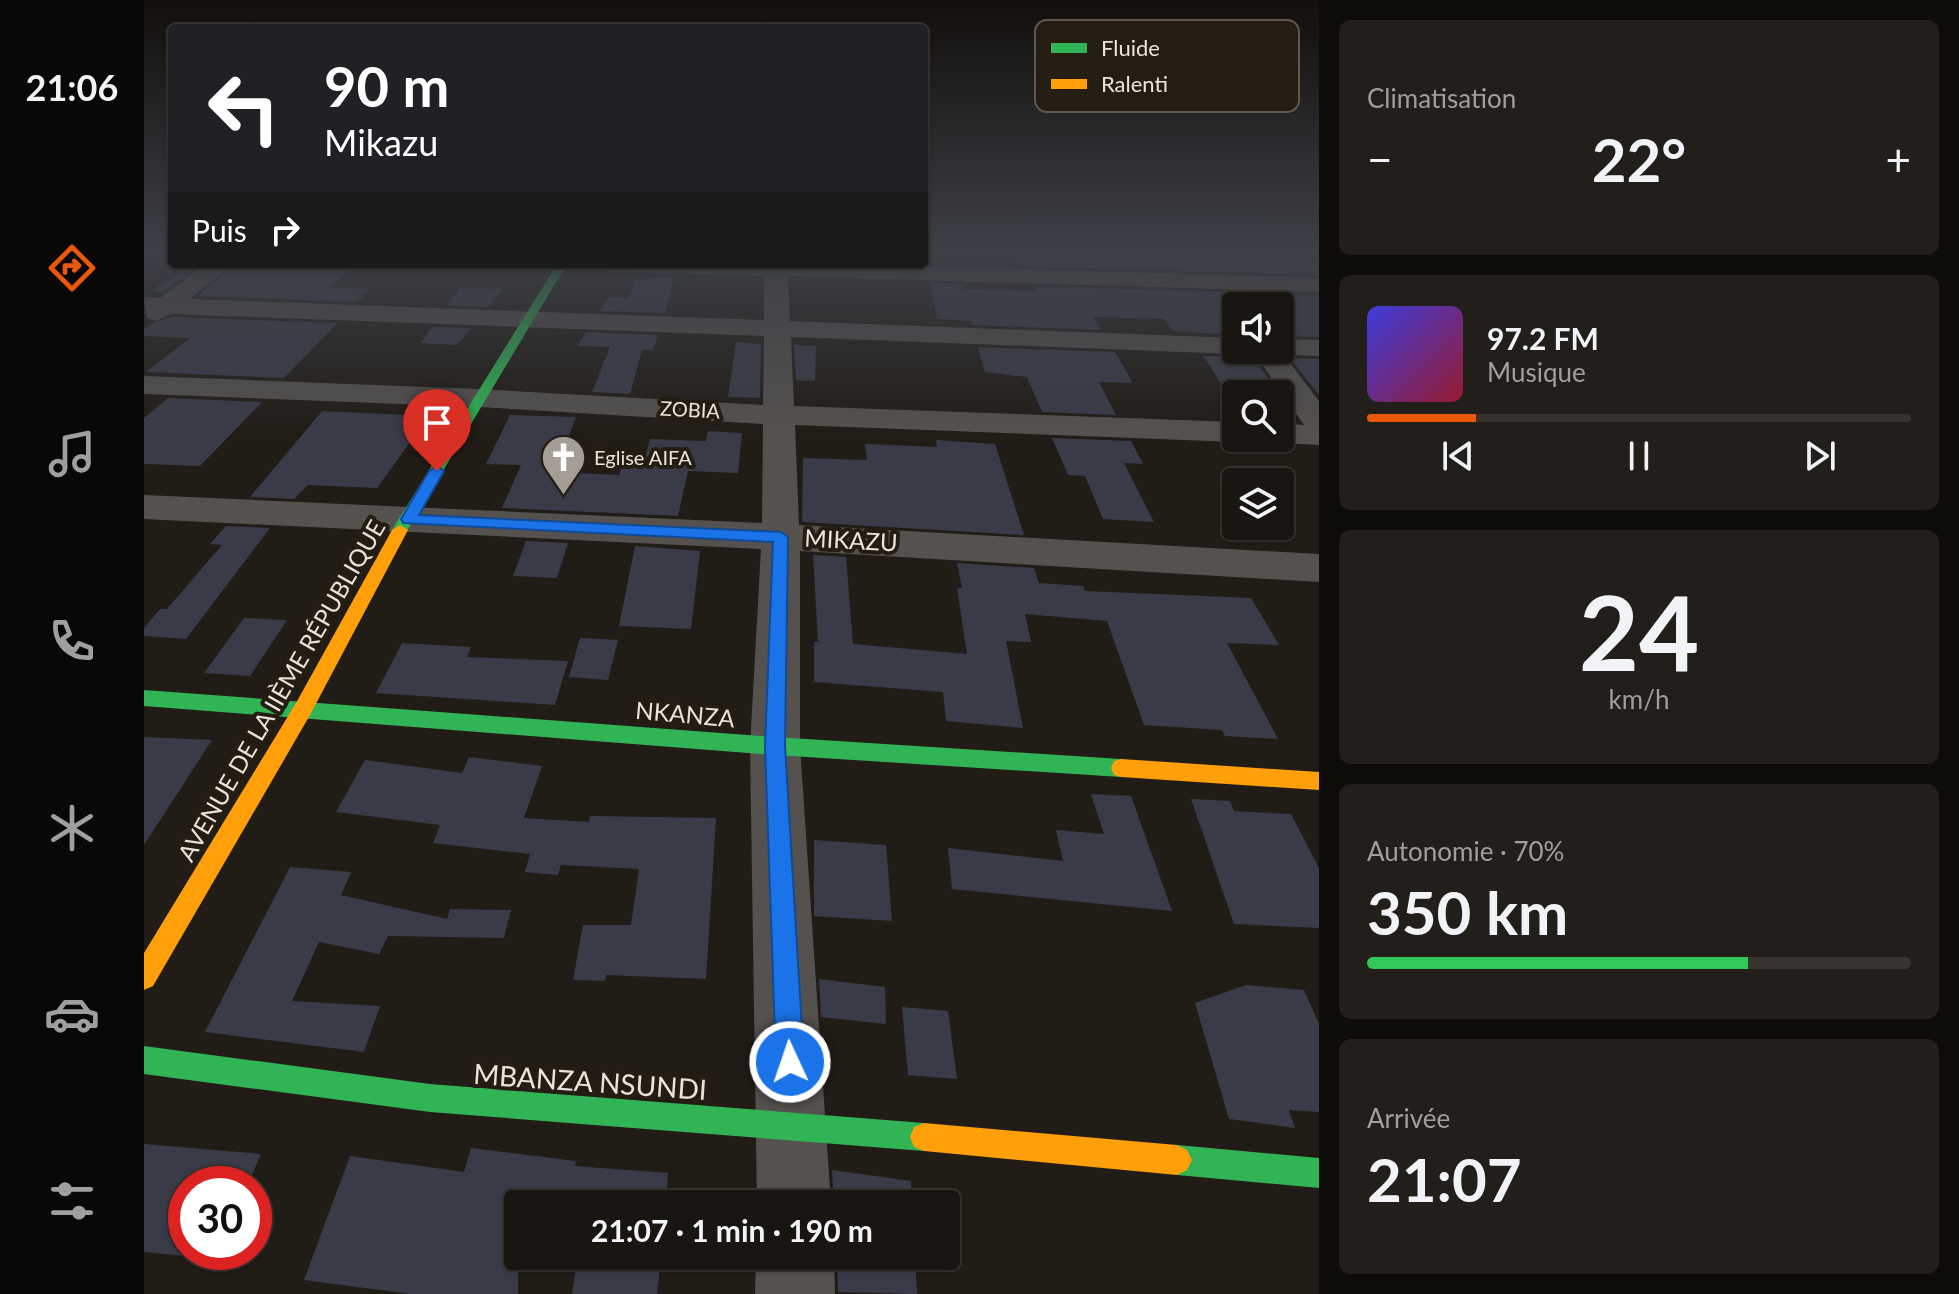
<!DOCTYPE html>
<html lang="fr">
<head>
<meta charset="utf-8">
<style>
	body { margin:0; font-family:Lato,sans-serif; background:#221e19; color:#f1f3f6; height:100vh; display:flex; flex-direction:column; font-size:30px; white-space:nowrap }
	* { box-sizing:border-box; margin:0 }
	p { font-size:26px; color:#9f9f9f }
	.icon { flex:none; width:44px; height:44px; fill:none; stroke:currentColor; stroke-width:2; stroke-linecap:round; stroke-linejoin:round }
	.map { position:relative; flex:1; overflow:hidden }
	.sheet { display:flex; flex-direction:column; gap:20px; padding:20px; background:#0e0c09; width:640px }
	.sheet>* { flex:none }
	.guide { position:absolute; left:24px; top:24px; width:760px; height:244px; border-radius:8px; box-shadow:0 2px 6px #0004,0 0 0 2px #373430; background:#202124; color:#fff; overflow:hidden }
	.buttons { position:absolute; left:1078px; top:292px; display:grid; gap:16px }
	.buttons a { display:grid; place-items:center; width:72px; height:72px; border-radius:8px; background:#191510; box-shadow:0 2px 6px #0004,0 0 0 2px #373430; font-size:40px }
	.speed { position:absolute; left:24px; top:1166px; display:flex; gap:16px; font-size:40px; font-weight:700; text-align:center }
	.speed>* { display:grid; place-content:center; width:104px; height:104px; border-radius:50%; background:#191510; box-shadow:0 2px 6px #0004,0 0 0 2px #373430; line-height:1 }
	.speed .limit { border:12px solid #d22; background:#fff; color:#111 }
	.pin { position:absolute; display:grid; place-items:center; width:68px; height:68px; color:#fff; margin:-82px -34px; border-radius:50% 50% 50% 0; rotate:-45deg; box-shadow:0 0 8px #0007 }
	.pin .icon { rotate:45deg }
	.me { position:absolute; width:88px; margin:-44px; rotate:357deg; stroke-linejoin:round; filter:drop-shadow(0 0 6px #0008) }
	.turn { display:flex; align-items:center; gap:28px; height:168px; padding:0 24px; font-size:36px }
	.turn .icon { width:104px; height:104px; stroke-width:2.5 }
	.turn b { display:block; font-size:56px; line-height:68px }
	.then { display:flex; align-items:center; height:76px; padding:0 24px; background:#0003; gap:16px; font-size:30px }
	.big { font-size:60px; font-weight:700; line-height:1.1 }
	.sheet .card { flex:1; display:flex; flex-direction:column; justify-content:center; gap:12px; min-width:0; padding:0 28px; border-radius:12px; background:#221e19 }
	.sheet .dial { align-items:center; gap:0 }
	.dial b { font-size:104px; line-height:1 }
	.song { display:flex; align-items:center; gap:24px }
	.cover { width:96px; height:96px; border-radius:12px; background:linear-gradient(135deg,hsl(240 70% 55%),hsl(350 70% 35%)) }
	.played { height:8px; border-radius:4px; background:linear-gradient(90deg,#ea580c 20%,#373430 20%) }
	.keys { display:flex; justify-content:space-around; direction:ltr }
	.heat { display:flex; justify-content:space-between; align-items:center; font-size:44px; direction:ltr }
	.charge { height:12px; border-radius:6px; background:linear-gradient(90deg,#34c759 70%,#373430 0) }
	.trip { position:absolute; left:360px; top:1190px; width:456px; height:80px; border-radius:8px; background:#191510; box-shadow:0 2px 6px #0004,0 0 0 2px #373430; font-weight:700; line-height:80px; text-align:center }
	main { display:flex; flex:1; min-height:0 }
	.dock { display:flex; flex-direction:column; width:144px; justify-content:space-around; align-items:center; background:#0a0806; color:#9f9f9f }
	.dock .icon { width:56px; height:56px }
	.dock .on { color:#ea580c }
	.dock b { font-size:36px; color:#f1f3f6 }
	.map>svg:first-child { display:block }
</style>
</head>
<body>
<main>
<nav class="dock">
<b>21:06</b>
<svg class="icon on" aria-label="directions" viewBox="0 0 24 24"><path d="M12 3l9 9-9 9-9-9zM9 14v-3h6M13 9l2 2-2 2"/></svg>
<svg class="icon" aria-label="music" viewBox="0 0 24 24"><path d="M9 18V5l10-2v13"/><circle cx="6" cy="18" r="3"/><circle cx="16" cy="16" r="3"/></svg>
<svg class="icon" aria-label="phone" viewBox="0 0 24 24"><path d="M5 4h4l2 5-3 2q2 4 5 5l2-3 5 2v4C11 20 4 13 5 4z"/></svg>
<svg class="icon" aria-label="climate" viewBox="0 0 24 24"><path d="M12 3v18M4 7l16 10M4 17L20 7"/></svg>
<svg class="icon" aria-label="car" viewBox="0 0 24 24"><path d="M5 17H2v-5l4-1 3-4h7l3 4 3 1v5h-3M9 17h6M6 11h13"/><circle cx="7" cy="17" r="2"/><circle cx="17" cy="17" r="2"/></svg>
<svg class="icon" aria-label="filters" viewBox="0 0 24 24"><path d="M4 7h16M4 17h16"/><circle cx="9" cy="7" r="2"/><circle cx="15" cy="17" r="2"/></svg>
</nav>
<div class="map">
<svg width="1175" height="1294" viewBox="0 0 1175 1294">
	<rect width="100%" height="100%" fill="#211c16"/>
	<g fill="#393c48">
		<path d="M871,254L1175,260V275L878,266Z"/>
		<path d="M49,264H57L19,292L7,291Z"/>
		<path d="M92,264H208L188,287L226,289L213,302L54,296Z"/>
		<path d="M492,278L530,279L521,313L455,311L465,297L485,298Z"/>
		<path d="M786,283L817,284L818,289L891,291L889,286L1175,295V337L1136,336V306H1092V335L1029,331L1021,319L949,317L957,330L829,325L827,321L793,319Z"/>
		<path d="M316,288L359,289L344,307L303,305Z"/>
		<path d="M28,317L193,323L140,378L2,372L46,338L0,336V329L9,323Z"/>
		<path d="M288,327L327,328L313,345L277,343Z"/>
		<path d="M442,332L514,335L509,350H498L486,394L448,392L466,347L433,346Z"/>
		<path d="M592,342L617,344L616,398L584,397Z"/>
		<path d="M650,345L672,346L671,381L652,380Z"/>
		<path d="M834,347L971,352L989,383L955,382L972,415L898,412L883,377L841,372Z"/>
		<path d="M1106,352L1133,391L1080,388L1059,356L1092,357Z"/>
		<path d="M1146,358L1175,359V394H1174Z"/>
		<path d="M24,398L118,402L56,466L0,464V418Z"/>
		<path d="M178,411L285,416L233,488L164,485L150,499L106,497Z"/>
		<path d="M366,415L432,417L411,472L475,475L478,466L498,468L506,439L562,441L564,431L598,433L594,473L544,471L534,516L358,508L377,465L342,464Z"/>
		<path d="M908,438L987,441L999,464L980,463L1010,522L959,519L941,476L924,475Z"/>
		<path d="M792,440L851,444L880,535L658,522L659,458L723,460L721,444L793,447Z"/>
		<path d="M82,526L126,528L42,639L0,636V628L16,609H23L78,545L66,544Z"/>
		<path d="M382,541L424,543L413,578L369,576Z"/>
		<path d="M491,546L556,551L547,629L475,626Z"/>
		<path d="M669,555L702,557L709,644L823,654L813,588H818L813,563L890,568L895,583L939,586L941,591L1107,598L1135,645L1083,643L1134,739L1081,736L1078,730L1000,725L963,621L881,614L887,642L862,641L879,728L802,721L799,692L670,682V642H674Z"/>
		<path d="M100,618L143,620L106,676L60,673Z"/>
		<path d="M436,638L474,640L464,680L425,677Z"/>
		<path d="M258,643L327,647L323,657L424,661L411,705L232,693Z"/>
		<path d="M0,737L68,740L0,845Z"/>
		<path d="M325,757L398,766L380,818L445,822L446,816L572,818L562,979L462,975L461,981L429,980L439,925H487L495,869L417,865L414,875L381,872L386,854L289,843L296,825L192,812L221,760L318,773Z"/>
		<path d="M947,794L987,796L1028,911L808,889L804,848L919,861L912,830L960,834Z"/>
		<path d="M1047,799L1086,801L1090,811L1147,814L1175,868V928L1090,924Z"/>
		<path d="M670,840L742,845L748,921L670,916Z"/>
		<path d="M146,867L207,872L197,895L303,919L306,909L367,910L360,938L244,936L235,954L175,942L148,1001L236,1006L220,1052L61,1032Z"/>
		<path d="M675,979L741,987L742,1024L677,1017Z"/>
		<path d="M1102,985L1160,990L1175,1024V1112L1145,1110L1151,1128L1085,1119L1051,1003Z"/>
		<path d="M758,1007L804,1011L813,1079L764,1075Z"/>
		<path d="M0,1144L117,1154L104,1184H42V1256L0,1252Z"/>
		<path d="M327,1148L432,1161L431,1166L524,1173L522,1204H374V1294H266L160,1280L206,1156L320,1172Z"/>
		<path d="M688,1170L767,1181L768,1204H690Z"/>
		<path d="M434,1256H517L513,1294H428Z"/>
		<path d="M693,1256H771L773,1294L694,1292Z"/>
	</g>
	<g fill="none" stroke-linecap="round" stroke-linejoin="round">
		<g fill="#54514e" fill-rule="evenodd">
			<path d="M62,264H89L46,299L620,320V276L466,271L458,269L454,264H705L1175,278V292L644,276L646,321L1092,338V350H1103L1092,354L647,337L650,406L1092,422V438H1104L1092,442L651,425L655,525L1175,554V582L656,551V746L687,1204H613L606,746L617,549L0,519V495L618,523L619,424L335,407L0,394V376L335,389L619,405L620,336L27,314L12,321L3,318L0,297L16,298Z"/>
			<path d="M1136,339L1175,340V356L1140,355L1175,401V445L1136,443L1123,438H1136V423L1160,425L1108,350H1136Z"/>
			<path d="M612,1256H690L691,1294H611Z"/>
		</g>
		<g fill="#30b455" fill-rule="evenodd">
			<path d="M413,264H423L261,534H251L248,530Z"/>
			<path d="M0,690L631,737L977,759L984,761L987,768L984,775L977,777L631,755L0,706Z"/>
			<path d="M0,1046L286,1084L780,1123L790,1127L794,1137L790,1147L780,1151L286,1112L0,1074Z"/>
			<path d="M1033,1145L1175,1158V1188L1033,1175L1023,1170L1018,1160L1023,1150Z"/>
		</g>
		<g fill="#ff9f0a" fill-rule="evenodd">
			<path d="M256,525L264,530L166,715L9,986L0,990V953L152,703L248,530Z"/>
			<path d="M977,759L1175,772V790L977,777L970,775L967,768L970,761Z"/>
			<path d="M780,1123L1033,1145L1043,1150L1048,1160L1043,1170L1033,1175L780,1151L770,1147L766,1137L770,1127Z"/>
		</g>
	</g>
	<linearGradient id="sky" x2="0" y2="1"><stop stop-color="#120f0c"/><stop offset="0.58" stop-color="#3d4047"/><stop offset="1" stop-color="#3d4047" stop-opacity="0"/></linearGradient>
	<rect width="1175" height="433" fill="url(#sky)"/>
	<path fill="#1a73e8" stroke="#114b97" stroke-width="2" d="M293,466L300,471L275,515L637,532L644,537L641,746L660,1062L656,1072L646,1076L636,1072L632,1062L621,746L629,542L259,523L257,519L285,471Z"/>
	<defs>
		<symbol id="church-pin" viewBox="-11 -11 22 30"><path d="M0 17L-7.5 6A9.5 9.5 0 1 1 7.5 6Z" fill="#a49e97" stroke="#251c12"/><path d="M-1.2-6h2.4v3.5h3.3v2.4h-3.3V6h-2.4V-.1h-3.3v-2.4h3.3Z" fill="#fff"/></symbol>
	</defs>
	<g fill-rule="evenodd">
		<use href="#church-pin" x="394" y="432" width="51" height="69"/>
	</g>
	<g text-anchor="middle" stroke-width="8" stroke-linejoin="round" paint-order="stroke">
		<g font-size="20" fill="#eae4dd" stroke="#251c12">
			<text transform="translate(546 410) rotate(3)" y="7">ZOBIA</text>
		</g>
		<g font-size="20" fill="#eae4dd" stroke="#251c12" text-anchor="start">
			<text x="450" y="465">Eglise AIFA</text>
		</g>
		<g font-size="24" fill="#eae4dd" stroke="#251c12">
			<text transform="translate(707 541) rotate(3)" y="8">MIKAZU</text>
			<text transform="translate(138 691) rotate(-60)" y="8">AVENUE DE LA IIÈME RÉPUBLIQUE</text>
			<text transform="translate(541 715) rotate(5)" y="8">NKANZA</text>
		</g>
		<g font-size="28" fill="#eae4dd" stroke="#251c12">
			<text transform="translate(446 1082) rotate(4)" y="10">MBANZA NSUNDI</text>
		</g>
	</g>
	<rect x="891" y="20" width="264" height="92" rx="12" fill="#251c12" stroke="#60584f" stroke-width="2"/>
	<rect x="907" y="43" width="36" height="10" fill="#30b455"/>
	<rect x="907" y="79" width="36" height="10" fill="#ff9f0a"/>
	<g font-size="22" fill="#eae4dd">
		<text x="957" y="56">Fluide</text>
		<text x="957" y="92">Ralenti</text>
	</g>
</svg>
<div class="buttons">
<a><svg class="icon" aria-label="sound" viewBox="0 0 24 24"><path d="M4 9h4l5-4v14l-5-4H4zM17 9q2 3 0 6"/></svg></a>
<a><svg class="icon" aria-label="search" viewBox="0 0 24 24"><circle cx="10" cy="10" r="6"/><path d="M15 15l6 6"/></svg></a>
<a><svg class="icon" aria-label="layers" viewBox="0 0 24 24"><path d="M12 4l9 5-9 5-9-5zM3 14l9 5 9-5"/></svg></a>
</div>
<div class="speed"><div class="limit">30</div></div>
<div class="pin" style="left:293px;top:471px;background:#d93025"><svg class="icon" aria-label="arrive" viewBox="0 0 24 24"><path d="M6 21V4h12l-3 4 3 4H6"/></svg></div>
<svg class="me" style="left:646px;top:1062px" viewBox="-20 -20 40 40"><circle r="17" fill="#1a73e8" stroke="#fff" stroke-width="3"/><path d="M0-11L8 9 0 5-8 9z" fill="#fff"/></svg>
<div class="trip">21:07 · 1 min · 190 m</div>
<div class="guide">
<div class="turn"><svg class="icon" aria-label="left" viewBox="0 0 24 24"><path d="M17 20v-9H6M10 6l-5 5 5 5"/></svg><div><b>90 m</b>Mikazu</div></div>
<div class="then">Puis<svg class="icon" aria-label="right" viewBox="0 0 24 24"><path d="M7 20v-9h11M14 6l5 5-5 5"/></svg></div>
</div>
</div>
<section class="sheet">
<div class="card"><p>Climatisation</p>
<div class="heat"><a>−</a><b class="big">22°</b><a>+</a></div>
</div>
<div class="card">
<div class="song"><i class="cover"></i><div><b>97.2 FM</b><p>Musique</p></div></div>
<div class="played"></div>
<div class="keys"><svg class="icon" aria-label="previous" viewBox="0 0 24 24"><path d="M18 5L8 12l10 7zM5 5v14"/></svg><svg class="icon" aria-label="pause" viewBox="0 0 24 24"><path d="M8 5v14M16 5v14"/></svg><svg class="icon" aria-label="next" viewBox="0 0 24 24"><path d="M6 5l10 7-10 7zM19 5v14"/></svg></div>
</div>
<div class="card dial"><b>24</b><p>km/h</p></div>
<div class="card"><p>Autonomie · 70%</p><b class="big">350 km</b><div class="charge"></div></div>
<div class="card"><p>Arrivée</p><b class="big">21:07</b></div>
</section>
</main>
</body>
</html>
